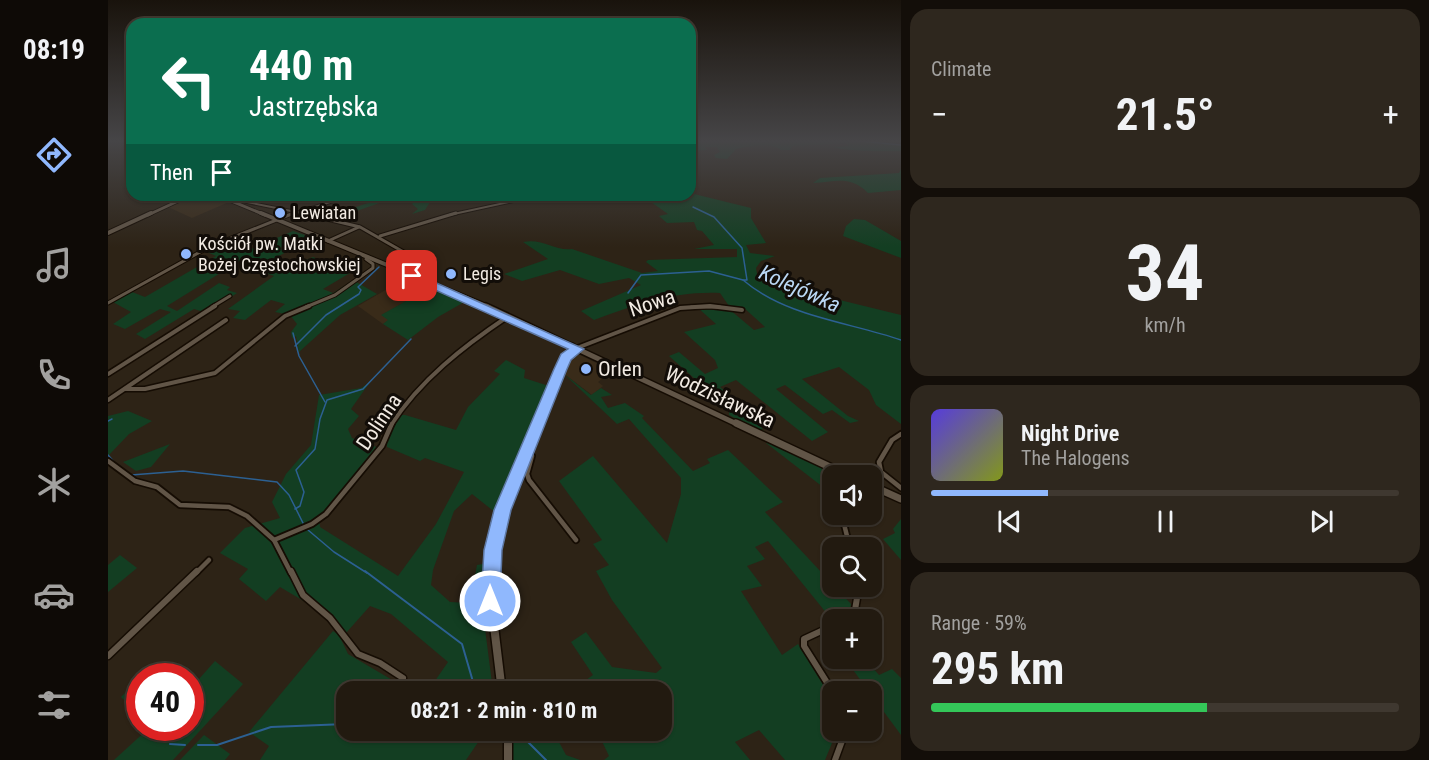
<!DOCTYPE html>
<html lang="en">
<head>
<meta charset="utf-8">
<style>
	body { margin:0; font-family:"Roboto Condensed",sans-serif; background:#2e271e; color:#f1f3f6; height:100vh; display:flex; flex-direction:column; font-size:22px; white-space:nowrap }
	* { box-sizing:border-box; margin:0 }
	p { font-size:20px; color:#a2a19f }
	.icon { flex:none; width:33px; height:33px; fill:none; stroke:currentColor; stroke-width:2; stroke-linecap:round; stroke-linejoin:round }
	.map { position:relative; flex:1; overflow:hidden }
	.sheet { display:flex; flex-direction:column; gap:9px; padding:9px; background:#130e09; width:528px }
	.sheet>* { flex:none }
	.hud { position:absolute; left:18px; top:18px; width:570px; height:183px; border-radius:18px; box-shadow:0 2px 4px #0004,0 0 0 2px #3f3830; background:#0b6e4f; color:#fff; overflow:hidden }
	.buttons { position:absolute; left:714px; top:465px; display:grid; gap:12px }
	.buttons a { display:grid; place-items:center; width:60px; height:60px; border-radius:12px; background:#221a10; box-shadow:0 2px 4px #0004,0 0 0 2px #3f3830; font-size:30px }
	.speed { position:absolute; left:18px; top:663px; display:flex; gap:12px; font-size:30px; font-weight:700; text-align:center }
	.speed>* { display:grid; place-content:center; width:78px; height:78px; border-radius:50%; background:#221a10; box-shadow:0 2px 4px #0004,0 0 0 2px #3f3830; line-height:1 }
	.speed .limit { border:9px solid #d22; background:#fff; color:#111 }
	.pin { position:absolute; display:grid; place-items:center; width:51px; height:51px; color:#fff; margin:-26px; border-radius:12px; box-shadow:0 3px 9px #0006 }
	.me { position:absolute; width:66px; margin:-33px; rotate:0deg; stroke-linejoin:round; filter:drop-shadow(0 0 4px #0008) }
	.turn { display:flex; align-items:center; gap:21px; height:126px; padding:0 24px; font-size:27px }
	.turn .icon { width:78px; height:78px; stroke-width:2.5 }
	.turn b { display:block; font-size:42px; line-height:51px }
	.then { display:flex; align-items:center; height:57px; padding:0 24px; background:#0003; gap:12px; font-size:22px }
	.big { font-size:45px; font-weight:700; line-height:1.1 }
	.sheet .tile { flex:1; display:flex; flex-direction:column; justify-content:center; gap:9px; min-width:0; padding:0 21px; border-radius:18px; background:#2e271e }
	.sheet .dial { align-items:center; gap:0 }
	.dial b { font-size:78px; line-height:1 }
	.song { display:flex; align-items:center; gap:18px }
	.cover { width:72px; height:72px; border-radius:9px; background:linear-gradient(135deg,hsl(250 70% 55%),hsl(70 70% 35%)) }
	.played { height:6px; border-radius:3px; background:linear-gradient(90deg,#90b8fd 25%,#3f3830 25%) }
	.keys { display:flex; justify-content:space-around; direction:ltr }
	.heat { display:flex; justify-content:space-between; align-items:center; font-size:33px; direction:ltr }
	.charge { height:9px; border-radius:4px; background:linear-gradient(90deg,#34c759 59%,#3f3830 0) }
	.trip { position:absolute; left:228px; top:681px; width:336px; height:60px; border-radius:18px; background:#221a10; box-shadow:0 2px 4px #0004,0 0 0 2px #3f3830; font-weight:700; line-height:60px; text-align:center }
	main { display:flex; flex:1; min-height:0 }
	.dock { display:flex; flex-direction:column; width:108px; justify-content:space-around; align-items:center; background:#0e0a06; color:#a2a19f }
	.dock .icon { width:42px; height:42px }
	.dock .on { color:#90b8fd }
	.dock b { font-size:27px; color:#f1f3f6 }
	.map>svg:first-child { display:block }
</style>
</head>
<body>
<main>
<nav class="dock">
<b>08:19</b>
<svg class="icon on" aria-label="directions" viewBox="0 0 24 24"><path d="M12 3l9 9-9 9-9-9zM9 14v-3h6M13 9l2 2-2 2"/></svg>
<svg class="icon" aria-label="music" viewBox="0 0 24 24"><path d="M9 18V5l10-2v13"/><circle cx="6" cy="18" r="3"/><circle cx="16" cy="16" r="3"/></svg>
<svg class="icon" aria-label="phone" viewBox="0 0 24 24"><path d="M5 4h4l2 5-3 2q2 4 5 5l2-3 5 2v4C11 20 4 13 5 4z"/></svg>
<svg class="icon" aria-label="climate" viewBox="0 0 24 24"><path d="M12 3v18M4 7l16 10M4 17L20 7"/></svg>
<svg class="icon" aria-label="car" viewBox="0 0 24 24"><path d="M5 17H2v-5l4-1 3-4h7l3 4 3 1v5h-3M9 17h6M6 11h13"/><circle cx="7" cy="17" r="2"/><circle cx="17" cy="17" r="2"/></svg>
<svg class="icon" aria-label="filters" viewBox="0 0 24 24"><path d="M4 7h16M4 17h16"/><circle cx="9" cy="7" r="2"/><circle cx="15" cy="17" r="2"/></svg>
</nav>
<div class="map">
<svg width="793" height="760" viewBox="0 0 793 760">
	<rect width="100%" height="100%" fill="#2d2316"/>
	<g fill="#392b19">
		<path d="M87,195H102L121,202L84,218L60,207Z"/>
		<path d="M300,277L323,287L274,315L281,320L275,324L250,306Z"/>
		<path d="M470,354L504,371L490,382L495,386L484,395L455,373L461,359Z"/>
	</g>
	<g fill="#133e22">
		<path d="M582,141H753L793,146V151C782,152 732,151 726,147L741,146L738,143L684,146L682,150H673C663,142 641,146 628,149L619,159L608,158L606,155L612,152L609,147H597L599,150L582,151Z"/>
		<path d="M793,169V190L760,193C742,175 728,182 705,183L712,178L791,173Z"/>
		<path d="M582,193L643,208V218L658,243L638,245L642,253L667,256L653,261L648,268L650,280L793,315V424L768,405L761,390L731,367L694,379L740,416L751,421L742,423L724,410L715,414L677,385L668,389L720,432L704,441L628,380L612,387L643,413L658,434L621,415V409L561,356L571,352L597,374L610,368L607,360L576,332L608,324L590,308L621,309L646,330L657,327L635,307L621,306L612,293C566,291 529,304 486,320L473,311L533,285L521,278L491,284L452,270L414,281L396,274L440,259L415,242C435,238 446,251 464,249L534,273L550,271L538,262L540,260L629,257V249H586L606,245L594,231L589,230L586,222L559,223L551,216L560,214L533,195Z"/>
		<path d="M285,195H334L324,199L317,210L304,214L310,209L304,204L307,201C293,192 265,206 249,211L245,208Z"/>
		<path d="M746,219L757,220L793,241V258L735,236L738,226Z"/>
		<path d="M185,231L200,236L172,248L178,252L164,260L186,265L205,257L242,273L215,289L225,293L245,280L269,294L232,315L191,352L188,336L184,338L183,332L189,324L182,315L167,312L177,304L163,300L137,320L125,318L132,311L120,309L166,276L157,273L163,267L135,259L59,306L69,311L111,283L122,287L119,290L129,293L99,313L86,309L37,339L28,334L63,312L52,309L17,329L5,324L23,312L5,302L24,292L37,297L108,256L97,251L110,244L134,253Z"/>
		<path d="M323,287L358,301L330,317L300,340L275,324L280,320L273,315Z"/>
		<path d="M398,360L417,370L416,378L441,386L388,513L364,494L346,511L325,570L323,585L342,602L362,603L369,565L375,564V613L385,691H320L340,662L283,614L262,606L238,633L204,606L172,587L158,601L131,579L140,569L112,553L137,528L172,518L164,502L178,474L203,445L211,395L253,388L262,382L243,409L251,416L240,429L244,438L271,448L240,488L211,516L212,527L290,576L328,524L356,472L317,458L312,461L279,447V435L293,415H297L348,430L360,407L392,374L386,371Z"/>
		<path d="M456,374L483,395L493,388L504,395L493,397L500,408L517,403L536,416L534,418L585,471L602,463L599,459L620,450L675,502L657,512L743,604C742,614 732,618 724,620L660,541L647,547L657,559L639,566L654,586L633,591L674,655L690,644L724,698V730L729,731L717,760H677L651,730L627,742L642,760H496L501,756L489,731L554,730V692L470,691L468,687L485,675L463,642L478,632L504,667L548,673L554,668L504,600L488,571L501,565L485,544L494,540L451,481L485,456L559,543L573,494V478L521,419L509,424Z"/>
		<path d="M20,411L44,421L21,434L0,456V416Z"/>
		<path d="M662,442L721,471L724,477V494L658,443Z"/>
		<path d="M62,444L43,467L28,471L15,462Z"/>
		<path d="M793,519V574V560L775,539L787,533L785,529Z"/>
		<path d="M12,555L29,568L0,592V565Z"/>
		<path d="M225,631L231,635L240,654L303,691L238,692V730L389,731V742L373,738L358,760H152L161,746L141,732Z"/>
		<path d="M737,659H757L771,675L784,669L793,678V735Z"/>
		<path d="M107,661L135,684L65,760H6L41,728H82L83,688Z"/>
		<path d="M28,682L31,687V715L13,697Z"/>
		<path d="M404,731H445L458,755L472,760H404Z"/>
		<path d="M96,735L122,754L117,760H72Z"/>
	</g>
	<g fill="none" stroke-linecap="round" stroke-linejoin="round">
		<g stroke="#2c6092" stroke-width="1.5">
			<path d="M623,141H657"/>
			<path d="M752,141L793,145"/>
			<path d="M585,207L606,217L634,248L639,280H635C678,317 741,322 793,340"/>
			<path d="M520,293L533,275L601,271L635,280"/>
			<path d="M185,333L191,356L217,402"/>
			<path d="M187,346L218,315L251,294L253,290L250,287L271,267"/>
			<path d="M0,421L4,419"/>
			<path d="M0,455L7,463"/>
			<path d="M10,465L23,475L75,471L169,482L181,495L196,525"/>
			<path d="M187,509L192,506L196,492L188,470L207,449L212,419L219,400L255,389L303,339"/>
			<path d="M200,530L226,552L259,573"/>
		</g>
		<g stroke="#2c6092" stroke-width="2">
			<path d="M257,571L354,644L368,692"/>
			<path d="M385,730L389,731"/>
			<path d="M407,736L418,740L438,760"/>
			<path d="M62,744L77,745"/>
			<path d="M90,745H109L163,727L238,724"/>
		</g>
		<defs>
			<g id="street-far4">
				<path d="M128,203L134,201L188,212"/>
				<path d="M192,212L243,195"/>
				<path d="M183,215L189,212L200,215"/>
				<path d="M341,215L433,195"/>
			</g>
			<g id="street-far3">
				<path d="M194,213L252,227L320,266L304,276"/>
				<path d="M272,236L348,213"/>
				<path d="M220,241L251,227"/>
				<path d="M0,303L101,247L186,213"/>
				<path d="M104,307L122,296"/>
				<path d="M198,307L227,295L265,268V264L258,259L260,257"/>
				<path d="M583,307H612"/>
			</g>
			<g id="street-far2">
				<path d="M469,348L572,308L602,306L634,310"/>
				<path d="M0,374L107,306"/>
				<path d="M17,389H37L107,373L177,316L201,306"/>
				<path d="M0,400L118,320"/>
				<path d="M283,425C312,380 356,346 399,317"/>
			</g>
			<g id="street-far1">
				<path d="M793,434L784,440L771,462L773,472L793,488"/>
				<path d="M418,451L424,456L419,474L421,480L468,540"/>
				<path d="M0,461L27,481L49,487L72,505L121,507L139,516L166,540L183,573"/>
				<path d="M737,514L736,524L742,548"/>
				<path d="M166,540L204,524L218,514L274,446L284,423"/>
				<path d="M88,573L101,560"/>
			</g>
			<g id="street">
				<path d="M183,571L195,595L222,618L250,654L272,663L295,678"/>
				<path d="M738,620L747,610L751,586"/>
				<path d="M724,626L696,639V646L725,692"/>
				<path d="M0,656L89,571"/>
				<path d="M727,760L738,730"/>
			</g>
			<g id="secondary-far4">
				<path d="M109,195L157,215"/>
				<path d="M40,215L83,195"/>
			</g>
			<g id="secondary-far3">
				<path d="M153,213L381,307"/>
				<path d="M0,233L43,213"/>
			</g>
			<g id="secondary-far2">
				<path d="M378,306L631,425"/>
				<path d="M430,425L464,346"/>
			</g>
			<g id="secondary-far1">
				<path d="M628,423L741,476"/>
				<path d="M764,486L793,499"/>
				<path d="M382,573C390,520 409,472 431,423"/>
			</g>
			<g id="secondary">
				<path d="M382,571L383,601L394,692"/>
				<path d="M400,730V760"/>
			</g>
		</defs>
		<use href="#street-far4" stroke="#150c03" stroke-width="4"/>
		<use href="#street-far3" stroke="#150c03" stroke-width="5"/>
		<use href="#street-far2" stroke="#150c03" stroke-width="7"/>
		<use href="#street-far1" stroke="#150c03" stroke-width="8"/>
		<use href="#street" stroke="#150c03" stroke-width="9"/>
		<use href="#secondary-far4" stroke="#150c03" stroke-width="4.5"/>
		<use href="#secondary-far3" stroke="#150c03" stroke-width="6"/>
		<use href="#secondary-far2" stroke="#150c03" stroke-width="8"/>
		<use href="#secondary-far1" stroke="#150c03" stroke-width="10"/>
		<use href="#secondary" stroke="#150c03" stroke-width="11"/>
		<use href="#street-far4" stroke="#615547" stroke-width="2"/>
		<use href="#street-far3" stroke="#615547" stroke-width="3"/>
		<use href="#street-far2" stroke="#615547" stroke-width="4"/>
		<use href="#street-far1" stroke="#615547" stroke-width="4.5"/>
		<use href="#street" stroke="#615547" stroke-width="6"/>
		<use href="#secondary-far4" stroke="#615547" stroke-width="3"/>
		<use href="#secondary-far3" stroke="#615547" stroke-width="4"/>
		<use href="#secondary-far2" stroke="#615547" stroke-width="5"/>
		<use href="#secondary-far1" stroke="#615547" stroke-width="7"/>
		<use href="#secondary" stroke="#615547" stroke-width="8"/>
	</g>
	<linearGradient id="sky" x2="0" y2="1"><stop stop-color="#19130c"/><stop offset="0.57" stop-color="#464547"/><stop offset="1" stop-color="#464547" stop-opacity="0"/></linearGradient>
	<rect width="793" height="247" fill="url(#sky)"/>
	<path fill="#90b8fd" stroke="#5e78a4" stroke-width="1.5" d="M304,272L476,349L463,360L459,369L403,510L394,550L392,601L389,608L382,611L376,608L373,601L376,550L386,510L446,369L453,354L460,349L300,278V273Z"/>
	<g fill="#90b8fd" stroke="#120d08" stroke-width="2">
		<circle cx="172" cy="213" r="6"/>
		<circle cx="78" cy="254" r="6"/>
		<circle cx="343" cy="274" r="6"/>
		<circle cx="478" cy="369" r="6"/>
	</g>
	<g text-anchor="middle" stroke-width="6" stroke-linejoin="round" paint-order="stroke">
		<g font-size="18" fill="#f2ebe3" stroke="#120d08" text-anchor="start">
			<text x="184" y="219">Lewiatan</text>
			<text x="90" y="250">Kościół pw. Matki<tspan x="90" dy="21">Bożej Częstochowskiej</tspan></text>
			<text x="355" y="280">Legis</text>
		</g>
		<g font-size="21" fill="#f2ebe3" stroke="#120d08">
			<text transform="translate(544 303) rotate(-18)" y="7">Nowa</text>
			<text transform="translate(612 397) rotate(25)" y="7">Wodzisławska</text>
			<text transform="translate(271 422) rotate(-56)" y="7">Dolinna</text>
		</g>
		<g font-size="21" fill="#f2ebe3" stroke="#120d08" text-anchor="start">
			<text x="490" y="376">Orlen</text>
		</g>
		<g font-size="22" font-style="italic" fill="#bad7f4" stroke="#120d08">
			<text transform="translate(692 288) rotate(24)" y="8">Kolejówka</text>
		</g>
	</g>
</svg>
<div class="buttons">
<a><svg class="icon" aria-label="sound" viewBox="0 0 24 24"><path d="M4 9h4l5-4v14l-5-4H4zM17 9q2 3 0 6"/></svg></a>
<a><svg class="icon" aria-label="search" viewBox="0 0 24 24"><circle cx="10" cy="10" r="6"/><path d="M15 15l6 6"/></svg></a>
<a>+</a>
<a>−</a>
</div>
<div class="speed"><div class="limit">40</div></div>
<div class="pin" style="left:304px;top:276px;background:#d93025"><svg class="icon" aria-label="arrive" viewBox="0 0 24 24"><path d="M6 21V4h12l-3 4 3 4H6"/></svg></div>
<svg class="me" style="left:382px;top:601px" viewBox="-20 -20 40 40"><circle r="17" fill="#90b8fd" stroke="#fff" stroke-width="3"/><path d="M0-11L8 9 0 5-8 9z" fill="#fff"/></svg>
<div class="trip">08:21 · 2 min · 810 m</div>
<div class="hud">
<div class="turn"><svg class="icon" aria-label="left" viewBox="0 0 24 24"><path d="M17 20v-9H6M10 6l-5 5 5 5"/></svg><div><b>440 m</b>Jastrzębska</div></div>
<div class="then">Then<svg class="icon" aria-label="arrive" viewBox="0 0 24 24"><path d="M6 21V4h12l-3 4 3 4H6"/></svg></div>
</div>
</div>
<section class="sheet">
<div class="tile"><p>Climate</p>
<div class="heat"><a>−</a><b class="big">21.5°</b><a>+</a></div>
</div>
<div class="tile dial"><b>34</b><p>km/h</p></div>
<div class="tile">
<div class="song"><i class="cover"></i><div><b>Night Drive</b><p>The Halogens</p></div></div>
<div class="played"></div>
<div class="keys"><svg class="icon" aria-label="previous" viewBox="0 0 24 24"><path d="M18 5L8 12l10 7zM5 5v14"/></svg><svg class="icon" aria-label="pause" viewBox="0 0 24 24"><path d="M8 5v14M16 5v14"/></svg><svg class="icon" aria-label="next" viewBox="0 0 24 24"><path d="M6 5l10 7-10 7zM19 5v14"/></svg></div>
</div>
<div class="tile"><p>Range · 59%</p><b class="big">295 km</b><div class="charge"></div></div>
</section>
</main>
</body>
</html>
